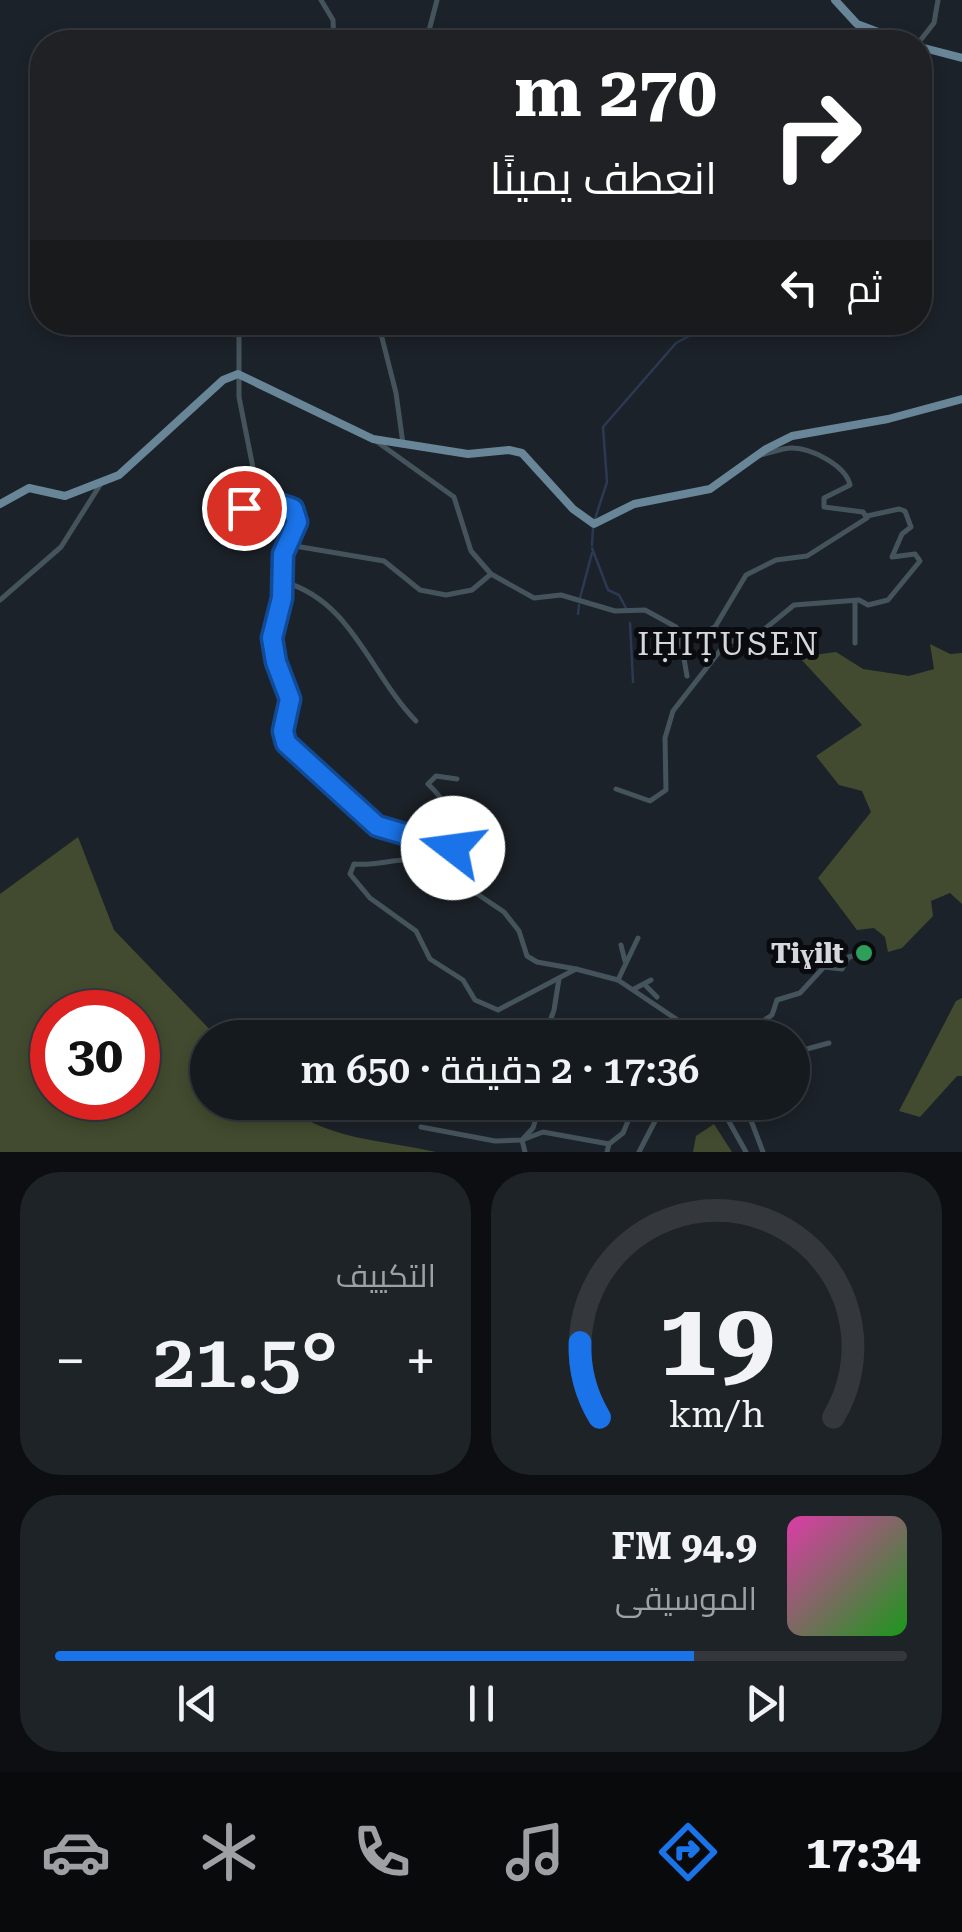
<!DOCTYPE html>
<html lang="ar">
<head>
<meta charset="utf-8">
<style>
	body { margin:0; font-family:"Roboto Serif",Cairo,serif; background:#1e2328; color:#f1f3f6; direction:rtl; height:100vh; display:flex; flex-direction:column; font-size:38px; white-space:nowrap }
	* { box-sizing:border-box; margin:0 }
	p { font-size:32px; color:#9da1a4 }
	.icon { flex:none; width:55px; height:55px; fill:none; stroke:currentColor; stroke-width:2; stroke-linecap:round; stroke-linejoin:round }
	.map { position:relative; height:1152px; overflow:hidden; direction:ltr }
	.sheet { display:flex; flex-direction:column; gap:20px; padding:20px; background:#0c0e11; flex:1 }
	.sheet>* { flex:none }
	.top-card { position:absolute; left:30px; top:30px; width:902px; height:305px; border-radius:40px; box-shadow:0 5px 15px #0003,0 0 0 2px #34383d; direction:rtl; background:#202124; color:#fff; overflow:hidden }
	.speed { position:absolute; left:30px; top:990px; display:flex; gap:20px; font-size:50px; font-weight:700; text-align:center }
	.speed>* { display:grid; place-content:center; width:130px; height:130px; border-radius:50%; background:#151a1f; box-shadow:0 5px 15px #0003,0 0 0 2px #34383d; line-height:1 }
	.speed .limit { border:15px solid #d22; background:#fff; color:#111 }
	.pin { position:absolute; display:grid; place-items:center; width:85px; height:85px; color:#fff; margin:-42px; border:5px solid #fff; border-radius:50%; box-shadow:0 2px 10px #0007 }
	.me { position:absolute; width:110px; margin:-55px; rotate:285deg; stroke-linejoin:round; filter:drop-shadow(0 0 8px #0008) }
	.turn { display:flex; align-items:center; gap:35px; height:210px; padding:0 50px; font-size:45px }
	.turn .icon { width:130px; height:130px; stroke-width:2.5 }
	.turn b { display:block; font-size:70px; line-height:85px }
	.then { display:flex; align-items:center; height:95px; padding:0 50px; background:#0003; gap:20px; font-size:38px }
	.big { font-size:75px; font-weight:600; line-height:1.1 }
	.sheet .widget { flex:1; display:flex; flex-direction:column; justify-content:center; gap:15px; min-width:0; padding:0 35px; border-radius:40px; background:#1e2328 }
	.sheet .dial { align-items:center; gap:0 }
	.dial svg { height:260px; overflow:visible; fill:none; stroke:#34383d; stroke-width:7; stroke-linecap:round; text-anchor:middle }
	.dial text { fill:#f1f3f6; stroke:none }
	.song { display:flex; align-items:center; gap:30px }
	.cover { width:120px; height:120px; border-radius:15px; background:linear-gradient(135deg,hsl(320 70% 55%),hsl(120 70% 35%)) }
	.played { height:10px; border-radius:5px; background:linear-gradient(90deg,#1a73e8 75%,#34383d 75%) }
	.keys { display:flex; justify-content:space-around; direction:ltr }
	.heat { display:flex; justify-content:space-between; align-items:center; font-size:55px; direction:ltr }
	.sheet .tiles { flex:1; display:grid; gap:20px; grid-template-columns:1fr 1fr }
	.widget:last-child { grid-column:span 2 }
	.trip { position:absolute; left:190px; top:1020px; width:620px; height:100px; border-radius:50px; background:#151a1f; box-shadow:0 5px 15px #0003,0 0 0 2px #34383d; font-weight:600; line-height:100px; text-align:center; direction:rtl }
	.menu { display:flex; height:160px; justify-content:space-around; align-items:center; background:#080a0c; color:#9da1a4 }
	.menu .icon { width:70px; height:70px }
	.menu .selected { color:#1a73e8 }
	.menu b { font-size:45px; color:#f1f3f6 }
	.map>svg:first-child { display:block }
</style>
</head>
<body>
<div class="map">
<svg width="962" height="1152" viewBox="0 0 962 1152">
	<rect width="100%" height="100%" fill="#1c2229"/>
	<g fill="#424b2f" fill-rule="evenodd">
		<path d="M930,644L950,654L962,653V904L950,893L931,901L933,916L902,948L888,952L885,937L874,928L857,930L818,878L871,812L862,791L839,785L816,756L862,725L799,657L836,652L863,669L909,676L934,669Z"/>
		<path d="M78,837L114,930L217,1037L208,1038V1102L283,1103C323,1140 385,1140 436,1152H0V894ZM52,1012H138V1098H52Z"/>
		<path d="M962,998V1076H957L920,1117L899,1111L956,1001Z"/>
		<path d="M714,1124L732,1152H693L696,1136Z"/>
	</g>
	<g fill="none" stroke-linecap="round" stroke-linejoin="round">
		<g stroke="#2b3953" stroke-width="2.5">
			<path d="M847,42L854,30"/>
			<path d="M595,519L607,482L603,427L676,343L715,322"/>
			<path d="M592,545L593,528"/>
			<path d="M592,548L608,590L619,595L627,610"/>
			<path d="M580,598L592,553"/>
			<path d="M578,614L579,605"/>
			<path d="M630,623L633,682"/>
		</g>
		<g stroke="#45545c" stroke-width="5">
			<path d="M321,0L333,20L334,42"/>
			<path d="M426,42L437,0"/>
			<path d="M919,42L934,23L938,0"/>
			<path d="M239,322V397L255,478L244,507L251,514C265,505 277,501 293,509L297,523L283,554L282,598L272,637L275,662L290,699L283,738L377,826L418,838L436,860"/>
			<path d="M378,322L396,393L403,444"/>
			<path d="M289,545L384,561L420,590L446,595L472,590L491,574L471,551L454,497L376,441"/>
			<path d="M491,574L534,598L561,595L615,611L645,610L676,627L680,636L695,637L715,627"/>
			<path d="M284,582C352,601 370,674 416,721"/>
			<path d="M0,600L61,547L100,485"/>
			<path d="M855,602V643"/>
			<path d="M680,636L687,676"/>
			<path d="M726,643L761,632L794,605L859,600L868,605L888,600L920,561L915,554L892,557L902,534L911,527L905,511L899,509L867,516"/>
			<path d="M457,779L436,776L428,784C448,803 456,819 453,848L427,863C403,854 381,867 354,864L350,874L370,898L416,931L430,959L463,980L475,1000L498,1010L576,969L618,980L682,1023L710,1024L713,1038"/>
			<path d="M616,789L650,801L666,790L665,738L673,711L726,643L715,627L746,575L776,560L807,556L867,518L863,512L824,507V498L850,485C846,466 812,448 792,448C782,448 770,453 761,455"/>
			<path d="M428,864L429,873C441,882 452,891 467,887L504,912L519,931L527,956L537,962L576,969"/>
			<path d="M621,945L625,961"/>
			<path d="M618,980L638,938"/>
			<path d="M646,986L657,997"/>
			<path d="M634,989L651,980"/>
			<path d="M544,1038L554,1010L559,979"/>
			<path d="M702,1038L742,1024L754,1027L772,1015L777,1000L800,993L824,967L842,969L849,957L859,954"/>
			<path d="M792,1053L829,1043"/>
			<path d="M718,1102L746,1152"/>
			<path d="M744,1102L763,1152"/>
			<path d="M421,1127L495,1141L522,1140L543,1132L609,1144"/>
			<path d="M525,1152L522,1140L533,1128L541,1102"/>
			<path d="M607,1152L609,1144L623,1133L636,1102"/>
			<path d="M639,1152L665,1102"/>
		</g>
		<g stroke="#688697" stroke-width="8">
			<path d="M835,0L857,24L905,42"/>
			<path d="M920,47L962,58"/>
			<path d="M0,504L29,488L65,496L119,475L223,380L238,374L373,439L468,454L509,450L522,453L573,509L594,524L634,504L710,489L766,449L792,436L888,419L962,399"/>
		</g>
	</g>
	<g fill="none" stroke-linecap="round" stroke-linejoin="round">
		<defs>
			<path id="route" d="M244,508L251,514C265,505 277,501 293,509L297,522L283,554L282,598L272,638L276,662L290,699L283,731L286,743L377,826L418,838L436,860L453,848"/>
		</defs>
		<use href="#route" stroke="#114b97" stroke-width="25"/>
		<use href="#route" stroke="#1a73e8" stroke-width="18"/>
	</g>
	<circle fill="#2e9e5b" stroke="#090b0e" stroke-width="4" cx="864" cy="953" r="10"/>
	<g text-anchor="middle" stroke-width="10" stroke-linejoin="round" paint-order="stroke">
		<g font-size="28" font-weight="bold" fill="#d4d8dd" stroke="#090b0e" text-anchor="end">
			<text x="844" y="963">Tiɣilt</text>
		</g>
		<g font-size="32" letter-spacing="2.5" fill="#d4d8dd" stroke="#090b0e">
			<text x="729" y="655">IḤIṬUSEN</text>
		</g>
	</g>
</svg>
<div class="speed"><div class="limit">30</div></div>
<div class="pin" style="left:244px;top:508px;background:#d93025"><svg class="icon" aria-label="arrive" viewBox="0 0 24 24"><path d="M6 21V4h12l-3 4 3 4H6"/></svg></div>
<svg class="me" style="left:453px;top:848px" viewBox="-20 -20 40 40"><circle r="19" fill="#fff"/><path d="M0-13L10 11 0 6-10 11z" fill="#1a73e8"/></svg>
<div class="trip">17:36 · 2 دقيقة · 650 m</div>
<div class="top-card">
<div class="turn"><svg class="icon" aria-label="right" viewBox="0 0 24 24"><path d="M7 20v-9h11M14 6l5 5-5 5"/></svg><div><b>270 m</b>انعطف يمينًا</div></div>
<div class="then">ثم<svg class="icon" aria-label="left" viewBox="0 0 24 24"><path d="M17 20v-9H6M10 6l-5 5 5 5"/></svg></div>
</div>
</div>
<section class="sheet">
<div class="tiles">
<div class="widget dial"><svg viewBox="0 0 100 80">
<path d="M14 69A42 42 0 1 1 86 69"/>
<path d="M14 69A42 42 0 0 1 8 46" stroke="#1a73e8"/>
<text x="50" y="56" font-size="32" font-weight="700">19</text>
<text x="50" y="72" font-size="11">km/h</text>
</svg></div>
<div class="widget"><p>التكييف</p>
<div class="heat"><a>−</a><b class="big">21.5°</b><a>+</a></div>
</div>
<div class="widget">
<div class="song"><i class="cover"></i><div><b>94.9 FM</b><p>الموسيقى</p></div></div>
<div class="played"></div>
<div class="keys"><svg class="icon" aria-label="previous" viewBox="0 0 24 24"><path d="M18 5L8 12l10 7zM5 5v14"/></svg><svg class="icon" aria-label="pause" viewBox="0 0 24 24"><path d="M8 5v14M16 5v14"/></svg><svg class="icon" aria-label="next" viewBox="0 0 24 24"><path d="M6 5l10 7-10 7zM19 5v14"/></svg></div>
</div>
</div>
</section>
<nav class="menu">
<b>17:34</b>
<svg class="icon selected" aria-label="directions" viewBox="0 0 24 24"><path d="M12 3l9 9-9 9-9-9zM9 14v-3h6M13 9l2 2-2 2"/></svg>
<svg class="icon" aria-label="music" viewBox="0 0 24 24"><path d="M9 18V5l10-2v13"/><circle cx="6" cy="18" r="3"/><circle cx="16" cy="16" r="3"/></svg>
<svg class="icon" aria-label="phone" viewBox="0 0 24 24"><path d="M5 4h4l2 5-3 2q2 4 5 5l2-3 5 2v4C11 20 4 13 5 4z"/></svg>
<svg class="icon" aria-label="climate" viewBox="0 0 24 24"><path d="M12 3v18M4 7l16 10M4 17L20 7"/></svg>
<svg class="icon" aria-label="car" viewBox="0 0 24 24"><path d="M5 17H2v-5l4-1 3-4h7l3 4 3 1v5h-3M9 17h6M6 11h13"/><circle cx="7" cy="17" r="2"/><circle cx="17" cy="17" r="2"/></svg>
</nav>
</body>
</html>
